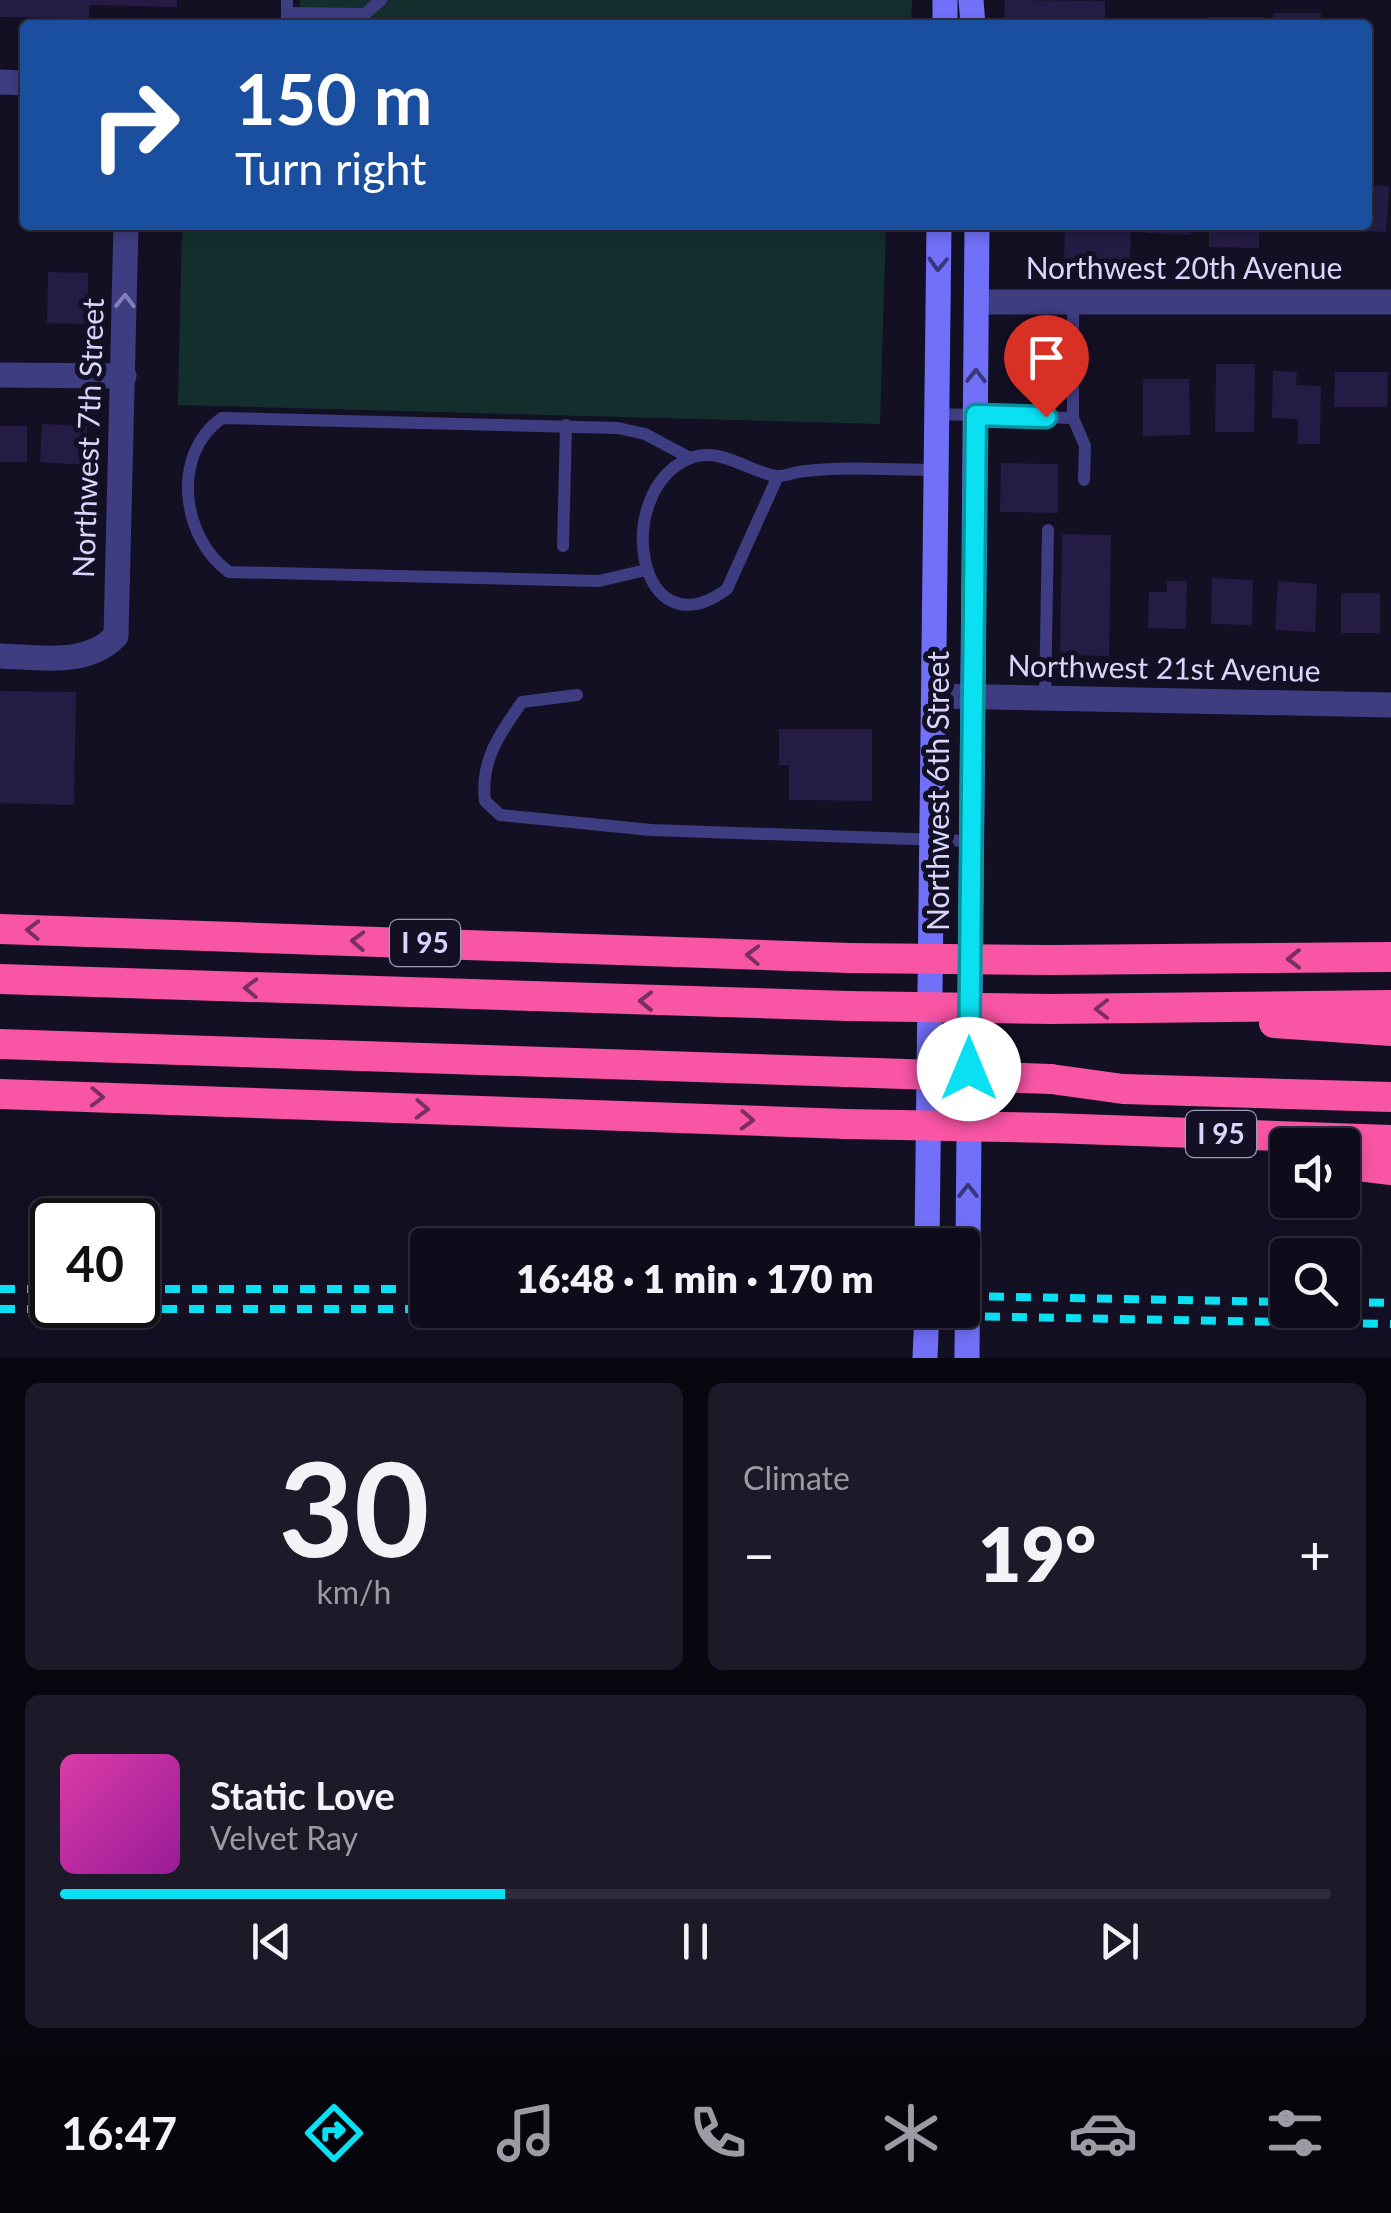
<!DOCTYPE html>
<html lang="en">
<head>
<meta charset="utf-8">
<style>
	body { margin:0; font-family:Lato,sans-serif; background:#1c1a28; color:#f1f3f6; height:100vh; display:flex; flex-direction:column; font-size:38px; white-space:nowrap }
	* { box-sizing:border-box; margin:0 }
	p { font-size:32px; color:#9b9ba3 }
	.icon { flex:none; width:55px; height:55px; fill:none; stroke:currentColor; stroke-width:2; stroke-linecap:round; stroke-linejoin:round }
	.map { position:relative; height:1358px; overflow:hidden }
	.side { display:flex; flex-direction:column; gap:25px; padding:25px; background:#08070f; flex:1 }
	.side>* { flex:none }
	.banner { position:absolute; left:20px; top:20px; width:1352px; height:210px; border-radius:10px; box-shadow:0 5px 15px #0003,0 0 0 2px #2e2c3a; background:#1a4fa0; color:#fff; overflow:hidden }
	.tools { position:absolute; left:1270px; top:1128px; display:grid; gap:20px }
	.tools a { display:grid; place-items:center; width:90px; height:90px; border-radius:10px; background:#0e0c1b; box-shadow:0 5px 15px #0003,0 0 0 2px #2e2c3a; font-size:50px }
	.speed { position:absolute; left:30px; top:1198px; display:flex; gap:20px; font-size:50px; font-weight:700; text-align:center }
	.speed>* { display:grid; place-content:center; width:130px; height:130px; border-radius:50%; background:#0e0c1b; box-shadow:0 5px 15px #0003,0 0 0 2px #2e2c3a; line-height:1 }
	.speed .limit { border:5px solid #111; border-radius:15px; background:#fff; color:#111 }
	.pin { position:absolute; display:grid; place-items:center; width:85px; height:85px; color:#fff; margin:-102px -42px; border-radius:50% 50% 50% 0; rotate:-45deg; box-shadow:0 0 10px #0007 }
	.pin .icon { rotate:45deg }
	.me { position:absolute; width:110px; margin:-55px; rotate:0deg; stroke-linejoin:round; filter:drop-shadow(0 0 8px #0008) }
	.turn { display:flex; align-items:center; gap:35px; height:210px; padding:0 50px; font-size:45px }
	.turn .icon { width:130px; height:130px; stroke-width:2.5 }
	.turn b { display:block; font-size:70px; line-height:85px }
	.big { font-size:75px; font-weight:800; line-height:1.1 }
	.side .card { flex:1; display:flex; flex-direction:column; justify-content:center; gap:15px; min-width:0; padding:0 35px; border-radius:15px; background:#1c1a28 }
	.side .dial { align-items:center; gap:0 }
	.dial b { font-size:130px; line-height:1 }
	.song { display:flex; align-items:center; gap:30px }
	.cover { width:120px; height:120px; border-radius:15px; background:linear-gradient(135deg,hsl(320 70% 55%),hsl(300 70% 35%)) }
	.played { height:10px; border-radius:5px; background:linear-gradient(90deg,#0be0f3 35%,#2e2c3a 35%) }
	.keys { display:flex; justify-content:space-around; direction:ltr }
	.heat { display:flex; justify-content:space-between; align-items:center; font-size:55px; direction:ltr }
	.side .tiles { flex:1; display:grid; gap:25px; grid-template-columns:1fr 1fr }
	.card:last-child { grid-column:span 2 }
	.trip { position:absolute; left:410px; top:1228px; width:570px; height:100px; border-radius:10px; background:#0e0c1b; box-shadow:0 5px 15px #0003,0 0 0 2px #2e2c3a; font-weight:800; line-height:100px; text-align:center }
	.menu { display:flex; height:160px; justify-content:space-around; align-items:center; background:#06050b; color:#9b9ba3 }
	.menu .icon { width:70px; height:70px }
	.menu .selected { color:#0be0f3 }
	.menu b { font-size:45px; color:#f1f3f6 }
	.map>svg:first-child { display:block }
</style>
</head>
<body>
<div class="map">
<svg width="1391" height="1358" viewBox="0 0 1391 1358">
	<rect width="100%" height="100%" fill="#131024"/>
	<g fill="#132e2d">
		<path d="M300,0H912L911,25H299Z"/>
		<path d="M182,225H886L880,424L178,405Z"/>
	</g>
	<g fill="#241c44">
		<path d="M0,0H177V7L89,5V18L0,17Z"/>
		<path d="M1005,0L1105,1V25H1004Z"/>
		<rect x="1273" y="13" width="48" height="12"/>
		<rect x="1208" y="17" width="57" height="8"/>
		<path d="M1368,185L1389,186L1386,232L1337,230V225H1368Z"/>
		<path d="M1065,225H1131L1130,265L1064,264Z"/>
		<path d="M1146,225H1191V235L1146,233Z"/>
		<path d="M1209,225H1259V248L1209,247Z"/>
		<path d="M48,272L88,273V324L47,323Z"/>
		<path d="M1216,364H1255L1254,432H1215Z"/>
		<path d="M1273,371L1297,372L1296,385L1321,386L1320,444H1298V419L1272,418Z"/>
		<path d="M1335,372H1388L1387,407H1334Z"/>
		<path d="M1143,379H1189L1190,435L1143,436Z"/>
		<path d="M42,424L87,426L85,465L40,462Z"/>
		<rect x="0" y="426" width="27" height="36"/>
		<path d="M1001,463L1058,464V513L1000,512Z"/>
		<path d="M1062,534L1111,535L1109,656L1060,655Z"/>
		<path d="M1212,578L1253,580L1252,625L1211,624Z"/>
		<path d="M1167,581H1187L1186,629L1148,628L1149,592H1167Z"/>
		<path d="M1278,581L1317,584L1315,632L1275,630Z"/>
		<rect x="1341" y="593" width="39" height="40"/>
		<path d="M0,691L76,692L74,805L0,803Z"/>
		<path d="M779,729H872V801L789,800V765H779Z"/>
	</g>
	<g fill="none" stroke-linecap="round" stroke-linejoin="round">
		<g stroke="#3e3d81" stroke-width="12">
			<path d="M287,13L365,14L381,0"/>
			<path d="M287,25V0"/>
			<path d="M1073,302V418L1085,446L1084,480"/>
			<path d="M936,414L1073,418"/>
			<path d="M778,476L727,589C638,655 611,494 688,459C718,445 747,471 776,476C786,477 796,471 806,471C849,466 893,470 936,470"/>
			<path d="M563,546L566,425"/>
			<path d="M646,570L599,581L229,572C182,539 170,454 222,418L618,428L645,434L690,458"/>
			<path d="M577,695L522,702C500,733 480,761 485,801L500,815L651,830L971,841"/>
			<path d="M1045,699L1048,530"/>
		</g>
		<g stroke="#3e3d81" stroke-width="25">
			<path d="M0,82L25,83"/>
			<path d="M977,302H1391"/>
			<path d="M0,375L124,376"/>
			<path d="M0,656C39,657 86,667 116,636L126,225"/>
			<path d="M936,696L1391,705"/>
		</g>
		<g stroke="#7170f9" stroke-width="25">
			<path d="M971,0L973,25"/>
			<path d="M945,25V0"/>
			<path d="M927,1245L939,225"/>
			<path d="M925,1358L927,1310"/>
			<path d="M967,1358L977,225"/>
		</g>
		<g stroke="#f855a5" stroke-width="30">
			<path d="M0,929L850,958"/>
			<path d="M1053,960L1391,957"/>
			<path d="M0,979L848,1006"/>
			<path d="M1052,1009L1391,1005"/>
			<path d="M1274,1023L1391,1031"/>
			<path d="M0,1044L846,1072"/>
			<path d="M1051,1079L1123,1089L1391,1097"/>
			<path d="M0,1094L846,1124"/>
			<path d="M1051,1128L1391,1140"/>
			<path d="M1342,1164L1391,1170"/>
		</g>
		<g stroke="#0be0f3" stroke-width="8" stroke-dasharray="15 12" stroke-linecap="butt">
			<path d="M0,1289H52"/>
			<path d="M138,1289H428"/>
			<path d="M962,1296L1288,1302"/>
			<path d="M1342,1302L1391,1303"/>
			<path d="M0,1309H428"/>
			<path d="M634,1310L1391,1324"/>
		</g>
		<g stroke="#f855a5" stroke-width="30">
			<path d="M850,958L1053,960"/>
			<path d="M848,1006L1052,1009"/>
			<path d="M846,1072L1051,1079"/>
			<path d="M846,1124L1051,1128"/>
		</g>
	</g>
	<defs><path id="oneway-chevron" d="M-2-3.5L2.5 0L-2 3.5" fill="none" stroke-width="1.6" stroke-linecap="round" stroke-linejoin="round" transform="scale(2.5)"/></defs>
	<g stroke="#393679">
		<use href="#oneway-chevron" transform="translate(938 264) rotate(92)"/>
		<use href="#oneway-chevron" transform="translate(976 376) rotate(-89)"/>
		<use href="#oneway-chevron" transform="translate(968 1191) rotate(-90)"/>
	</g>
	<use stroke="#8481b9" href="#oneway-chevron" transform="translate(125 301) rotate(-89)"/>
	<g stroke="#7a2f5e">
		<use href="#oneway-chevron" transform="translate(33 930) rotate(-178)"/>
		<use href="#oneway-chevron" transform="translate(358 941) rotate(-178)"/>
		<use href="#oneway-chevron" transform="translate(753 955) rotate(-178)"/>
		<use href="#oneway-chevron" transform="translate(1294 959) rotate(179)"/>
		<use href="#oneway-chevron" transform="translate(251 988) rotate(-178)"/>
		<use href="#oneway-chevron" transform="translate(646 1001) rotate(-179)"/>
		<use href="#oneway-chevron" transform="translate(1102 1009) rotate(-180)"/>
		<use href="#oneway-chevron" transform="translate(97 1097) rotate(2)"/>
		<use href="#oneway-chevron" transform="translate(422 1109) rotate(2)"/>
		<use href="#oneway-chevron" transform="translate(747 1120) rotate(2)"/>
	</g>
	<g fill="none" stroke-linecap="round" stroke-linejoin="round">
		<defs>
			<path id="route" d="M969,1069L976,415L1046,417"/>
		</defs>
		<use href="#route" stroke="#07929e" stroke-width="25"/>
		<use href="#route" stroke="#0be0f3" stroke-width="18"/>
	</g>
	<g text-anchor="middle" stroke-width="10" stroke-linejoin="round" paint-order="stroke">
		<g fill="#131024" stroke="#9e9abc" stroke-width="2.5">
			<rect x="390" y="920" width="70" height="46" rx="8"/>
			<rect x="1186" y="1111" width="70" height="46" rx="8"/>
		</g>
		<g font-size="28" font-weight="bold" fill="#d9d5fd">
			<text x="425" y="953">I 95</text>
			<text x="1221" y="1144">I 95</text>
		</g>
		<g font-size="30" fill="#d9d5fd" stroke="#131024">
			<text x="1184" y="279">Northwest 20th Avenue</text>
			<text transform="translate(89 438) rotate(-88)" y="10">Northwest 7th Street</text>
			<text transform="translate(1164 669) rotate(1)" y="10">Northwest 21st Avenue</text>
			<text transform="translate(939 791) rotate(-90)" y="10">Northwest 6th Street</text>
		</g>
	</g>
</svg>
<div class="tools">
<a><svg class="icon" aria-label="sound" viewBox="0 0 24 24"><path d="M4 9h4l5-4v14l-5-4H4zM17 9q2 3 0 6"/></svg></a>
<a><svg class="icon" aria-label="search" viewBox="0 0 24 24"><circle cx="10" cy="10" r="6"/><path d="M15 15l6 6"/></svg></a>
</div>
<div class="speed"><div class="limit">40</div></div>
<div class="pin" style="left:1046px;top:417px;background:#d93025"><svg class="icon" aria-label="arrive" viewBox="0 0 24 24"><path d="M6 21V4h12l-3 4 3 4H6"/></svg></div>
<svg class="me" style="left:969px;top:1069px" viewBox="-20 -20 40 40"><circle r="19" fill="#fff"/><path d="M0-13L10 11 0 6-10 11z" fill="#0be0f3"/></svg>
<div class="trip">16:48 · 1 min · 170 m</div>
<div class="banner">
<div class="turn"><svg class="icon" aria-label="right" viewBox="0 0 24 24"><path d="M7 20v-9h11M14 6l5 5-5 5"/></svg><div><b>150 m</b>Turn right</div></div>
</div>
</div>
<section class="side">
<div class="tiles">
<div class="card dial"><b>30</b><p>km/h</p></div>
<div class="card"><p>Climate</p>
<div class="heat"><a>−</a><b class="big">19°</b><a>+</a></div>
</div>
<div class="card">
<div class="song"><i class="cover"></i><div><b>Static Love</b><p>Velvet Ray</p></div></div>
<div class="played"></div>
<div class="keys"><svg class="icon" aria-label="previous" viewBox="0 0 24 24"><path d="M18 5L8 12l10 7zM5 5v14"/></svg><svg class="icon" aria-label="pause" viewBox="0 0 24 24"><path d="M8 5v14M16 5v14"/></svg><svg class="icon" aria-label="next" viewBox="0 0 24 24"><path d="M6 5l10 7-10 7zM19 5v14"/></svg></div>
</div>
</div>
</section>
<nav class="menu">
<b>16:47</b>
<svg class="icon selected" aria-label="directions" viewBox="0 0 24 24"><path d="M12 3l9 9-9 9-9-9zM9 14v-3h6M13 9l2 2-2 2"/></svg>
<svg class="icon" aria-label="music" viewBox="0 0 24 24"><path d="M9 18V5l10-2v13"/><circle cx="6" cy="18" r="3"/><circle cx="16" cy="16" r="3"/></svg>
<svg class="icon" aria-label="phone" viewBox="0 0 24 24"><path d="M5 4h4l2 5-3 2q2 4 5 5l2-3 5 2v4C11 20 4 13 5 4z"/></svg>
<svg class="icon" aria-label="climate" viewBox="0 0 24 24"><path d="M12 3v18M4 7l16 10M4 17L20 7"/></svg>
<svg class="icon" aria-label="car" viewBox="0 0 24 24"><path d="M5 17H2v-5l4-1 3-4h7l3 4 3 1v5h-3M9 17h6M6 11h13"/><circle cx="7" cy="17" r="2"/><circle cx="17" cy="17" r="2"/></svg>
<svg class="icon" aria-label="filters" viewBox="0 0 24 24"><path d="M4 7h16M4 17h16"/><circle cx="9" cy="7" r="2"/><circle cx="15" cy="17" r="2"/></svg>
</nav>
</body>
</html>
